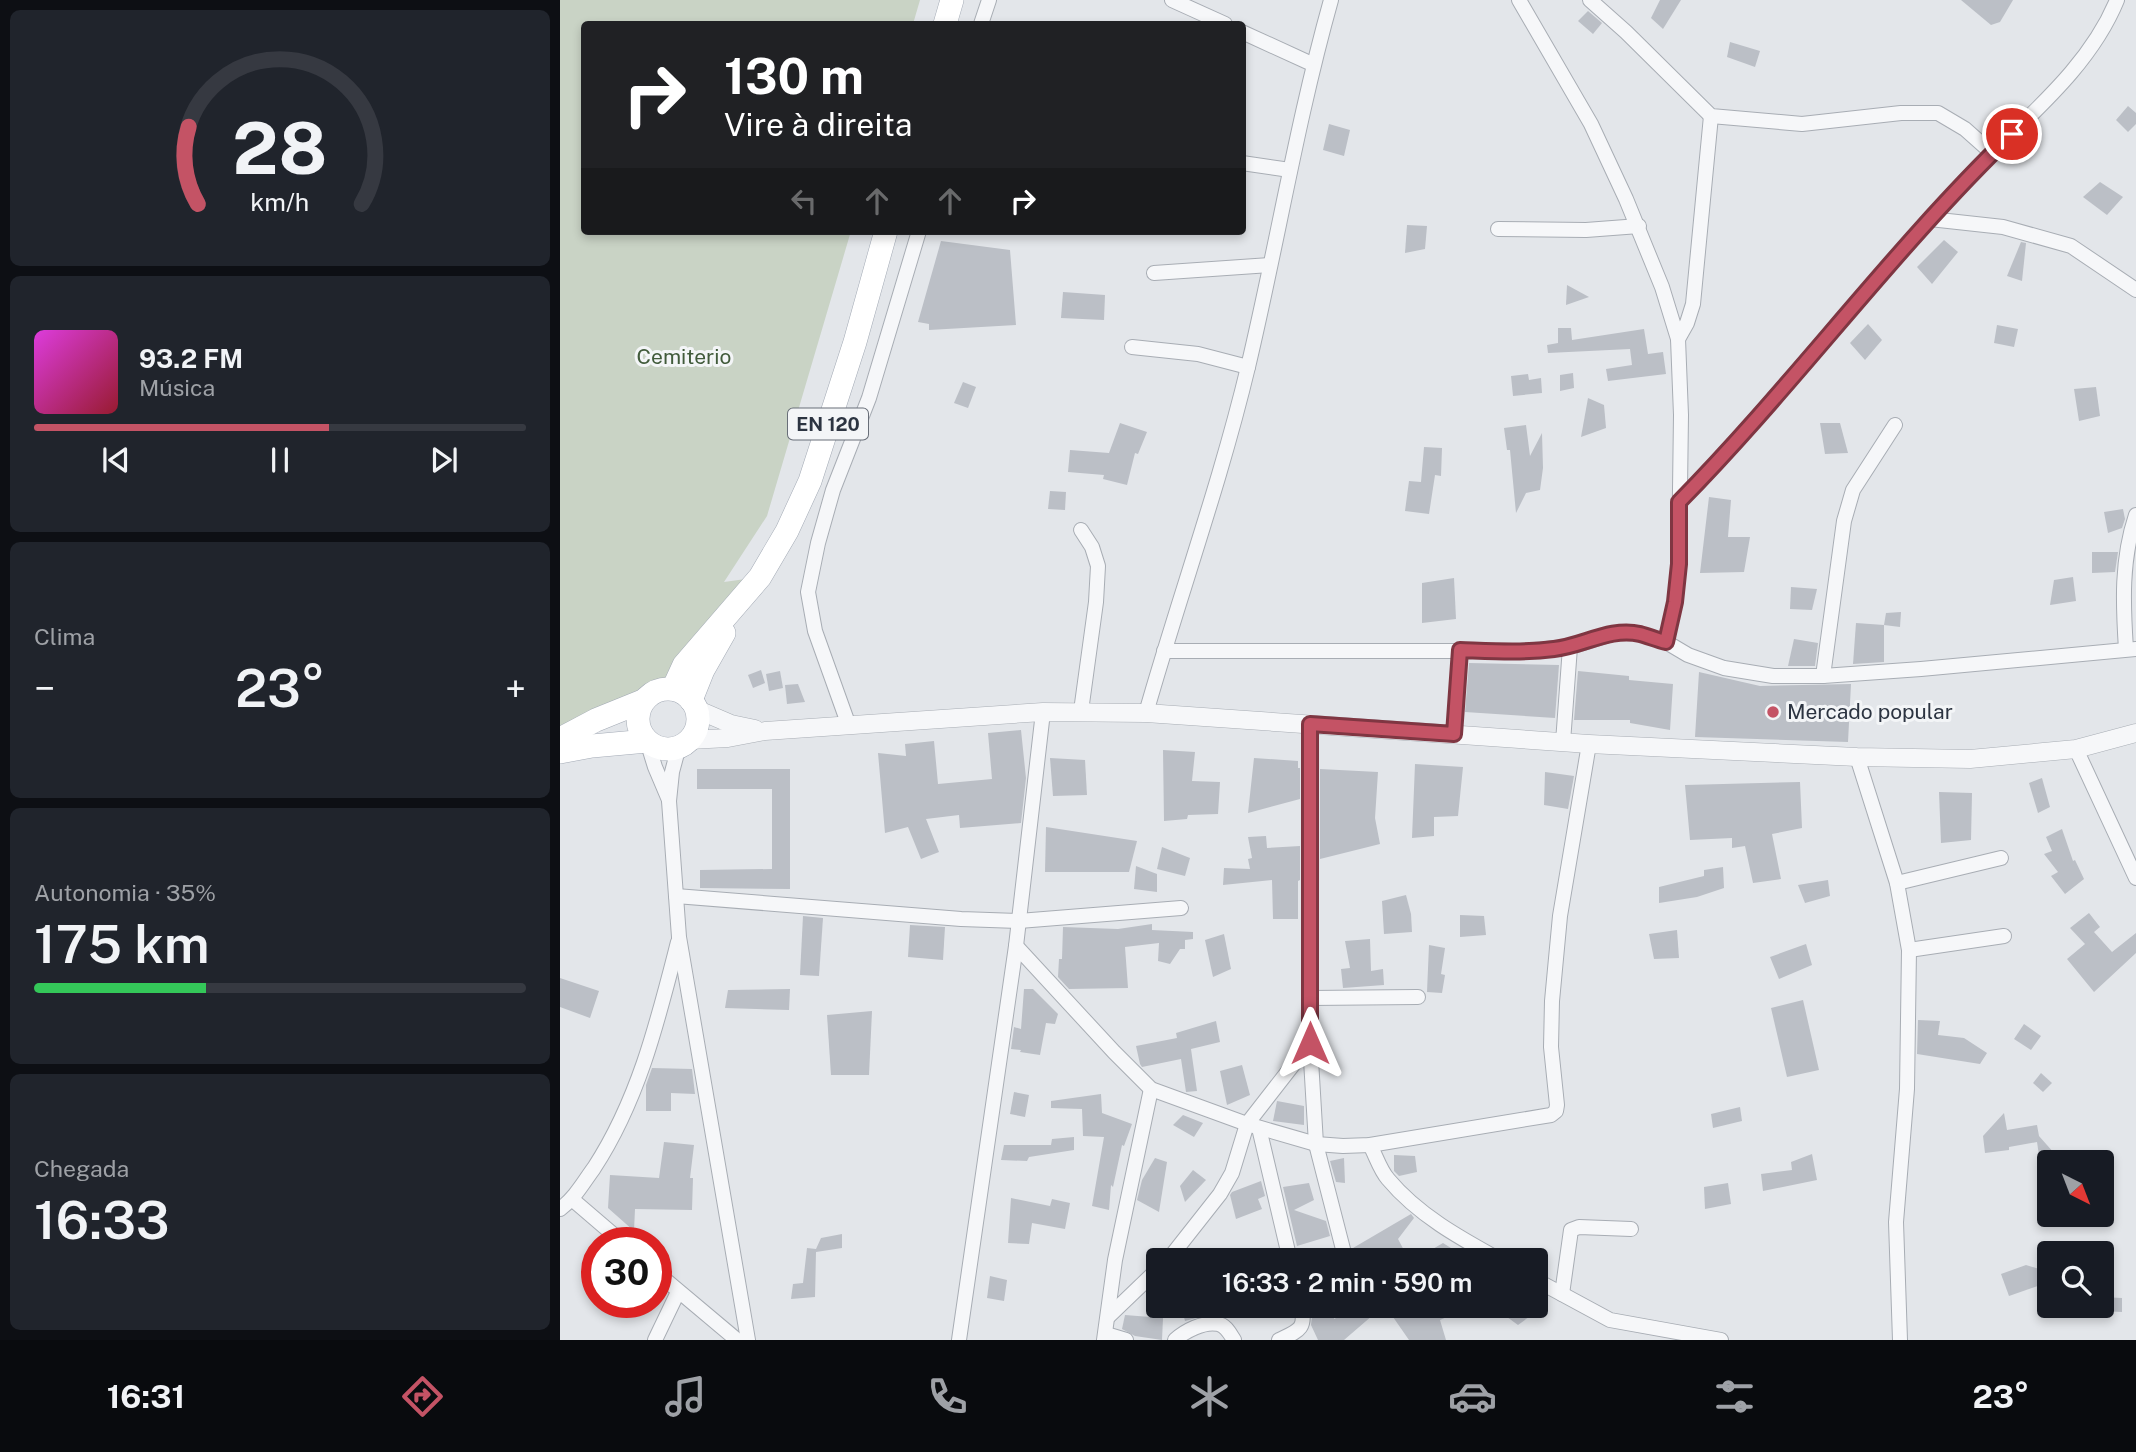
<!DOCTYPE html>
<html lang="pt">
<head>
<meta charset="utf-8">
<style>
	body { margin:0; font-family:"Public Sans",sans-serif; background:#20242c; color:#f1f3f6; height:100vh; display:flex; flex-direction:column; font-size:26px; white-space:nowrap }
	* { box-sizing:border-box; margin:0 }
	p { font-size:23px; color:#9ea1a6 }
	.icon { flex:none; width:38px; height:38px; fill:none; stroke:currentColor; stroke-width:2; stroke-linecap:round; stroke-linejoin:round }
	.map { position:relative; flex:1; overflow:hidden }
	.side { display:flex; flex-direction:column; gap:10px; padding:10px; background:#0d0f14; width:560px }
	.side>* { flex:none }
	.banner { position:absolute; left:21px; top:21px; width:665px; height:214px; border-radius:7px; box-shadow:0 4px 10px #0003; background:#202124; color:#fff; overflow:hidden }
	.needle { width:46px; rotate:138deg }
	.fabs { position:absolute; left:1477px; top:1150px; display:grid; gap:14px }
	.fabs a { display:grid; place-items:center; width:77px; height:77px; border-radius:7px; background:#171b24; box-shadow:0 4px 10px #0003; font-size:35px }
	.speed { position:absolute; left:21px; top:1227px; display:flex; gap:14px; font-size:35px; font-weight:700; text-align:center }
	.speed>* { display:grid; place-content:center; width:91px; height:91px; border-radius:50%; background:#171b24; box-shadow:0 4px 10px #0003; line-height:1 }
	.speed .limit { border:10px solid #d22; background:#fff; color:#111 }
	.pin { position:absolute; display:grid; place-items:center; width:60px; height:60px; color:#fff; margin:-30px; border:4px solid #fff; border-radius:50%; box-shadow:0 2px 7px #0007 }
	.me { position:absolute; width:77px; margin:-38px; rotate:0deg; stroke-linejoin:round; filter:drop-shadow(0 0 5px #0008) }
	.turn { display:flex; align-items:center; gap:24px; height:147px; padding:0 28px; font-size:32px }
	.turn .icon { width:91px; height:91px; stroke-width:2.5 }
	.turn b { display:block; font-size:49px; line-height:60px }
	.lanes { display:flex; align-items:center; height:66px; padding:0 28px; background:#0003; justify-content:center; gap:35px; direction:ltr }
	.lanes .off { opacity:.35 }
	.big { font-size:52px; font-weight:600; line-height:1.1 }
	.side .tile { flex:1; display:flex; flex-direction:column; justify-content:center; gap:10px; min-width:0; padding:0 24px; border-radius:10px; background:#20242c }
	.side .dial { align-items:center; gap:0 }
	.dial svg { height:182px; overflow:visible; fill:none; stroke:#363941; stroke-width:7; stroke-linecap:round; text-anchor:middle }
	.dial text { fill:#f1f3f6; stroke:none }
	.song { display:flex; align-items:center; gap:21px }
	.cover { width:84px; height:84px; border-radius:10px; background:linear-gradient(135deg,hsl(300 70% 55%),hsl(350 70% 35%)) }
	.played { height:7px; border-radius:4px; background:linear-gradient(90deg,#c45365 60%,#363941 60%) }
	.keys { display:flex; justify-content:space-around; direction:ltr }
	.heat { display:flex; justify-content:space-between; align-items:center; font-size:38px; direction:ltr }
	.charge { height:10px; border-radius:5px; background:linear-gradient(90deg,#34c759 35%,#363941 0) }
	.trip { position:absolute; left:586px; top:1248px; width:402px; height:70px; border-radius:7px; background:#171b24; box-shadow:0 4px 10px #0003; font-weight:600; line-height:70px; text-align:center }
	.dock { display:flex; height:112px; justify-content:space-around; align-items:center; background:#090b0e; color:#9ea1a6 }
	.dock .icon { width:49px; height:49px }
	.dock .current { color:#c45365 }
	.dock b { font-size:32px; color:#f1f3f6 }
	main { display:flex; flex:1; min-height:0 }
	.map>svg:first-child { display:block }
</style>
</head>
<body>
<main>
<section class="side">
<div class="tile dial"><svg viewBox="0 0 100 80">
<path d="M14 69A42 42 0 1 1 86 69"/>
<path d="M14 69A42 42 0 0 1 10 35" stroke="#c45365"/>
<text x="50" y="56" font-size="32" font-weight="700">28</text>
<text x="50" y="72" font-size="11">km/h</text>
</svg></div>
<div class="tile">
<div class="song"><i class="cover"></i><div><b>93.2 FM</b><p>Música</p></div></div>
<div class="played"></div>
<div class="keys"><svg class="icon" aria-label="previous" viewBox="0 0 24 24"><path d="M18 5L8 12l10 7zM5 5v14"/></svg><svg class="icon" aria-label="pause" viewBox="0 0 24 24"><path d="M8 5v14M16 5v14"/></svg><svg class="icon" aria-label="next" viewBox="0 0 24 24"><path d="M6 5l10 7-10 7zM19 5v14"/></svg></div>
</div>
<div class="tile"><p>Clima</p>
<div class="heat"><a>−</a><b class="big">23°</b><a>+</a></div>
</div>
<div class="tile"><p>Autonomia · 35%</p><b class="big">175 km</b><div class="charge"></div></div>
<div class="tile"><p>Chegada</p><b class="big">16:33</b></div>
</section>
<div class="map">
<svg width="1576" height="1340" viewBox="0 0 1576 1340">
	<rect width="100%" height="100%" fill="#e3e6ea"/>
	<path fill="#c9d3c5" d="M0,0H360L353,24H24V231H291L207,516L164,582L200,577L113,689C100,689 93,692 83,701L0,739Z"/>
	<g fill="#bbbfc6">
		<path d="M1100,0H1121L1103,29L1091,18Z"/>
		<path d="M1401,0H1453L1440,22L1431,25Z"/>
		<path d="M1028,11L1042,23L1033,34L1018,21Z"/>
		<path d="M1170,42L1200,51L1195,67L1167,57Z"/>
		<path d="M1568,106L1576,113V124L1568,132L1556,120Z"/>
		<path d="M769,124L790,130L784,156L763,150Z"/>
		<path d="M1540,182L1563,197L1547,215L1523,197Z"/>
		<path d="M847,225L867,226L865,249L845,253Z"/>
		<path d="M1384,240L1398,252L1372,284L1357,267Z"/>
		<path d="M381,241L450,250L456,325L369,330V324L358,322Z"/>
		<path d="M1461,242L1466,243L1462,281L1447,276Z"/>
		<path d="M1007,285L1029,297L1006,305Z"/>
		<path d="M503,292L545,295L544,320L501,318Z"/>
		<path d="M1308,324L1322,340L1305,360L1290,343Z"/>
		<path d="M1437,325L1458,329L1454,347L1434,343Z"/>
		<path d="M998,328H1011L1012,340L1084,329L1088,354L1103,352L1106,374L1048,381L1046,369L1072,365L1070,349L988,353L987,345L998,343Z"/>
		<path d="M1013,373L1014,388L1000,391V375Z"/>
		<path d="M968,374L969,380L981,378L982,393L953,396L951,376Z"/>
		<path d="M403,382L416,387L408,408L394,403Z"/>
		<path d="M1536,387L1540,416L1519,421L1514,389Z"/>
		<path d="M1028,398L1044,405L1046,428L1021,437Z"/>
		<path d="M560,423L587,432L578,454L575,453L567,485L543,479L544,475L508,472L510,450L549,453Z"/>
		<path d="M1260,423H1280L1288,453L1265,454Z"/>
		<path d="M966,425L970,456L982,433L983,468L980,490L966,493L956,513L950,450H947L944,428Z"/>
		<path d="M864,447L882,448L881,476L875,475L869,514L845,511L849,481L861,482Z"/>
		<path d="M490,491L506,492L505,510L488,509Z"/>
		<path d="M1149,497L1171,500L1168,537H1190L1184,572L1140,573Z"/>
		<path d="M1563,509L1565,519L1562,528L1548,533L1544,512Z"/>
		<path d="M1532,552H1558L1555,572L1532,573Z"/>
		<path d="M1513,577L1516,601L1490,605L1494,580Z"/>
		<path d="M894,578L896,619L862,623V583Z"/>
		<path d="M1231,587L1257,589L1252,610L1230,609Z"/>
		<path d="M1341,612L1340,627L1324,625L1326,613Z"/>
		<path d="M1296,623L1324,625V662L1293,664Z"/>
		<path d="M1234,639L1258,643L1255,666H1228Z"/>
		<path d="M909,663L999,665L995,718L905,712Z"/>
		<path d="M201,670L205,683L193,688L188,675Z"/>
		<path d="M220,671L223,688L209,691L206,674Z"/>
		<path d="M1018,671L1069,676V680L1113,684L1110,730L1070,723V720H1014Z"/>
		<path d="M1139,672L1200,686L1291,684L1288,742L1135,737Z"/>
		<path d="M238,684L245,702L227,704L225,685Z"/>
		<path d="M461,730L466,778L461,823L400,828L399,815L366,819L379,852L361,859L348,827L325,833L318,753L346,756L345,744L374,741L378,784L432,779L428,733Z"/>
		<path d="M603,750L635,752L632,781L660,782L658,814L628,815L627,819L604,821Z"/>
		<path d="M490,758L525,760L527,795L493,796Z"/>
		<path d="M694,758L738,761V768H740V799L688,813Z"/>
		<path d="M855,764L903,767L898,816L874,817V836L852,838Z"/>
		<path d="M137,769H230V889L140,888V870L212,869V789H137Z"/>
		<path d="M760,769L818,772L815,818L820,844L760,859Z"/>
		<path d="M985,772L1014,776L1008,809L984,805Z"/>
		<path d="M1482,778L1490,807L1478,813L1469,783Z"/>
		<path d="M1240,782L1242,828L1212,834L1221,879L1193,883L1185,846L1172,848V838L1130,840L1125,785Z"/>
		<path d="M1379,792L1412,793L1411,840L1381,843Z"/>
		<path d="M486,827L577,841L569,872H485Z"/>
		<path d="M1502,829L1513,861L1515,860L1524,879L1505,894L1491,876L1498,872L1484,854L1492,851L1486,837Z"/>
		<path d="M706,836L707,848L740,846V880L738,881V919H713L712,880L663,885L664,868L690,869L688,859L692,858L688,837Z"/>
		<path d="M602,847L630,858L625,876L597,869Z"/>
		<path d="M576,866L597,874V892L574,889Z"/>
		<path d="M1163,867L1164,888L1137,897L1099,903V887L1144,876V870Z"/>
		<path d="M1268,880L1270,896L1245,903L1238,885Z"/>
		<path d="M846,895L851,914L852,932L824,934L822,901Z"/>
		<path d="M1529,913L1540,927L1534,932L1552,952L1576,933V953L1534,992L1507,959L1525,944L1510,928Z"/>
		<path d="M900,915L924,916L926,935L900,937Z"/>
		<path d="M243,916L263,918L259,976L240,975Z"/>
		<path d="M592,924V930L633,932V939L625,940V949H620L610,964L598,961L599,943L565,947L568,988L509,989L498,977L499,959H502L503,927L558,929Z"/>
		<path d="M350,925L385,927L383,960L348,957Z"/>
		<path d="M1117,930L1119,958L1094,959L1089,934Z"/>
		<path d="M664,934L671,969L653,977L645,940Z"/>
		<path d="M810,939L811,971L823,969L824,985L783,988L781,969L790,968L785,941Z"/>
		<path d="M1246,944L1252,965L1219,979L1210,957Z"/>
		<path d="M869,945L885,948L881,974L885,975L882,993L867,992Z"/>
		<path d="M0,978L39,991L30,1018L0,1007Z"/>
		<path d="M230,989L229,1010L165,1008L168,990Z"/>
		<path d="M464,989H473L498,1014L495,1024L486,1023L480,1055L460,1052L461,1050L451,1049L454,1027L461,1029Z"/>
		<path d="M1243,1000L1259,1070L1227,1077L1211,1008Z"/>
		<path d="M312,1011L309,1075H271L267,1015Z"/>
		<path d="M1358,1020L1380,1021L1378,1035L1404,1038L1427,1053L1420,1064L1357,1054Z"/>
		<path d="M656,1021L660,1042L631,1049L637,1091L626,1092L621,1059L582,1067L580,1064L576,1046L617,1038L616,1033Z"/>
		<path d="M1464,1024L1481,1036L1471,1050L1454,1039Z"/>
		<path d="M682,1065L690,1095L667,1105L660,1071Z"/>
		<path d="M92,1068L132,1069L135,1094L111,1093V1111H86V1085Z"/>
		<path d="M1481,1073L1492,1083L1483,1092L1473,1083Z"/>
		<path d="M454,1092L469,1095L465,1117L450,1114Z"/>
		<path d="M541,1094L542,1113L572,1124L564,1146L562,1145L553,1187L551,1185L549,1210L532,1206L544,1137L523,1136L522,1109L491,1108V1101Z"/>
		<path d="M717,1101L744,1106V1125L713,1121Z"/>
		<path d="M1180,1107L1182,1121L1153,1128L1151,1114Z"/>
		<path d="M1444,1113L1447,1130L1477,1125L1479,1136L1502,1162H1480L1477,1142L1449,1147V1150L1425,1153L1423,1136Z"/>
		<path d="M623,1115L643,1123L634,1137L613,1125Z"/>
		<path d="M514,1137V1150L469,1157L467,1161L441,1160L444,1145H491L492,1139Z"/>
		<path d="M104,1142L134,1145L130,1178H133L132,1210L75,1209L74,1231L48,1208L50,1175L99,1178Z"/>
		<path d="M1252,1154L1257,1180L1203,1191L1201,1174L1232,1170L1231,1162Z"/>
		<path d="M834,1155L855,1156L857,1172L839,1176L834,1171Z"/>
		<path d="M595,1158L607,1162L599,1212L577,1200L582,1180Z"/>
		<path d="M784,1158L785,1183L776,1182L770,1161Z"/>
		<path d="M633,1170L646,1180L625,1202L620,1186Z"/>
		<path d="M701,1181L705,1196L698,1199L702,1209L676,1219L670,1195L672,1192Z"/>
		<path d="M749,1183L754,1200L734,1210L766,1221L770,1236L737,1246L723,1187Z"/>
		<path d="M1168,1183L1171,1204L1145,1209L1144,1187Z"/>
		<path d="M451,1198L490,1206L492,1199L510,1203L505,1229L472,1223L469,1244L448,1243Z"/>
		<path d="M851,1214L854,1218L838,1239L847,1256L839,1260H826L823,1255L814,1260H790L793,1255V1248Z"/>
		<path d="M282,1234V1248L256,1252L255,1297L231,1299L233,1284L243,1283L247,1248L256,1249L261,1238Z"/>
		<path d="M883,1243L910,1260H854Z"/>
		<path d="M1466,1265L1489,1272V1282L1449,1296L1441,1274Z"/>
		<path d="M430,1276L447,1280L444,1301L427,1298Z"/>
		<path d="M1542,1297L1562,1298V1312L1542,1311Z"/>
		<path d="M621,1306H648L651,1314L625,1321Z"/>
		<path d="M801,1306H911L880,1320L886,1340H849L833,1317L820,1309L784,1340H758L751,1325L752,1317L773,1309L774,1319Z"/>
		<path d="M932,1306H984L958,1325Z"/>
		<path d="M565,1315L603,1318L602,1340L575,1336L562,1329Z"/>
	</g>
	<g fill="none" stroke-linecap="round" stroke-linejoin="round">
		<defs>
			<g id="minor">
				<path d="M612,0L665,24"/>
				<path d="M959,0L1031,124L1066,199L1102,287L1118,339L1121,415L1119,564L1115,602L1106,642"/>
				<path d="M1030,0L1066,32L1151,116L1242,124L1341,113H1378L1405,129L1432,153"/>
				<path d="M421,24L429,0"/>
				<path d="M682,32L752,64"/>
				<path d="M682,163L730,170"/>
				<path d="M1370,219L1443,227L1511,246L1576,290"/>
				<path d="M938,229L1026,230L1079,226"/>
				<path d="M594,273L710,265"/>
				<path d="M1118,339L1127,323L1133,304L1151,116"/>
				<path d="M572,347L638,354L688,367"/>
				<path d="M1119,502C1207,411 1286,311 1372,217C1392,194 1413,172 1434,151C1480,106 1532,61 1557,0"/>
				<path d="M521,530L532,547L538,566L536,602L521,711"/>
				<path d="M1566,649C1563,604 1561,560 1576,515"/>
				<path d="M604,651H960L1010,647L1055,633H1078L1106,642L1128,655L1164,668L1213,676H1263L1361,669L1576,649"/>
				<path d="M1263,676L1284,521L1293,490L1335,425"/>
				<path d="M586,713C619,597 660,484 688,367C717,245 737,121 771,0"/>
				<path d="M750,724V1043L756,1144L784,1253"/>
				<path d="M289,726L255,631L248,592L258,543L273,490L309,398L359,231"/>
				<path d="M894,734L900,650"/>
				<path d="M87,741L95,767L109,800"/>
				<path d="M1003,742L1010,647"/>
				<path d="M119,746L112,772L109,801L119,937L188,1340"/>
				<path d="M1516,749L1576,878"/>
				<path d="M1297,757L1337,883L1349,950L1347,1089L1336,1222L1340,1340"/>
				<path d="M1337,883L1441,858"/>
				<path d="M116,896L401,919L459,921L621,908"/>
				<path d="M456,946L554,1052L591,1089L687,1124L756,1144L783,1146L810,1145L991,1115L996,1111L997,1105L991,1047L992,1001L1000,916L1029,744"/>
				<path d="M1349,950L1444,936"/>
				<path d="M750,998L858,997"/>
				<path d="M699,1128L730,1260"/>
				<path d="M810,1145C816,1156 820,1170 828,1179C858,1215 900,1238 940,1260"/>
				<path d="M13,1200L62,1242"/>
				<path d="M0,1209C15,1198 23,1183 34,1168C79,1099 98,1020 118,942"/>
				<path d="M608,1260L660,1194L672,1173L687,1124L750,1043"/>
				<path d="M96,1272L177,1340"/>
				<path d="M976,1280L1050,1320L1161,1340"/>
				<path d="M1002,1294L1011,1230L1019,1227L1071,1229"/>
				<path d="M549,1316L598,1269"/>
				<path d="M546,1334L566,1340"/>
				<path d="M95,1340L118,1292"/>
				<path d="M399,1340L456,946L483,712"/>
				<path d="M544,1340L555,1260L591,1089"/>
				<path d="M615,1340C625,1331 644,1321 658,1324C666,1325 670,1334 674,1340"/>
				<path d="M719,1340C738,1331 747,1329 741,1306"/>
			</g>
			<g id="tertiary">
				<path d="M136,709L171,724L195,729"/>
				<path d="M129,740L168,738L205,731L483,712L586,713L1029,744L1297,757L1410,759L1516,749L1576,733"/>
			</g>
			<g id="primary">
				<path d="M385,24L392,0"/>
				<path d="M113,689L124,665L200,577L227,531L250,481L295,342L326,231"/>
				<circle cx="108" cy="719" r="30"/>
				<path d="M131,700L143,670L164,633"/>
				<path d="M0,739L36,720L83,701"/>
				<path d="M0,752L32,746L87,741"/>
			</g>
		</defs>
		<use href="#minor" stroke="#a8adb4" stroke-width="16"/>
		<use href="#tertiary" stroke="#a8adb4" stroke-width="19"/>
		<use href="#primary" stroke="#a3aab5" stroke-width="24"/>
		<use href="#minor" stroke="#f6f7f9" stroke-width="14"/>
		<use href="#tertiary" stroke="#f6f7f9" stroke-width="18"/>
		<use href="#primary" stroke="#fff" stroke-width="23"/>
	</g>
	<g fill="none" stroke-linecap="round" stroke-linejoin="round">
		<defs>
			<path id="route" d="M750,1043V724L894,734L900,650C931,651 963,653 994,649C1023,646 1050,627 1080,634C1088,636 1097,640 1106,642L1115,602L1119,564V502C1235,384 1333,249 1452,134"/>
		</defs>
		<use href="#route" stroke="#7f3642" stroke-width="18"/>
		<use href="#route" stroke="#c45365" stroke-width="12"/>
	</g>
	<circle fill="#c45365" stroke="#f3f5f7" stroke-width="2.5" cx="1213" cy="712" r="7"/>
	<g text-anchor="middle" stroke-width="6" stroke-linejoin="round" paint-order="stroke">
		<rect fill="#f3f5f7" stroke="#686e78" stroke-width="2" x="228" y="408.5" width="80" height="31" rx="5"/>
		<g font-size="19" font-weight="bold" fill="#2c3441">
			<text x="268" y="431">EN 120</text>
		</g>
		<g font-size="21" fill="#415b3b" stroke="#f3f5f7">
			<text x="124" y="364">Cemiterio</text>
		</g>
		<g font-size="21" fill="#2c3441" stroke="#f3f5f7" text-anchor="start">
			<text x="1227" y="719">Mercado popular</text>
		</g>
	</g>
</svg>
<div class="fabs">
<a><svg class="needle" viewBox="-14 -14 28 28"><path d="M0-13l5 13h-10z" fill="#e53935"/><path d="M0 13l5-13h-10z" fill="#9ea1a6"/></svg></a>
<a><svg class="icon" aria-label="search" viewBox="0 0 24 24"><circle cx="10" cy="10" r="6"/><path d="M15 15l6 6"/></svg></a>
</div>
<div class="speed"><div class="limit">30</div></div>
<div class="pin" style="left:1452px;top:134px;background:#d93025"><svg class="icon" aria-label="arrive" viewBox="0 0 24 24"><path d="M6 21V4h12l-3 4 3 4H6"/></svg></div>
<svg class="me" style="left:750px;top:1043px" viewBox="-20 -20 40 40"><path d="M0-17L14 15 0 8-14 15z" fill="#c45365" stroke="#fff" stroke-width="4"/></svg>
<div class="trip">16:33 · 2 min · 590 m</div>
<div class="banner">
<div class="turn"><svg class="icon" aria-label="right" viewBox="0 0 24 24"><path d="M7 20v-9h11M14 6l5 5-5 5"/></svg><div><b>130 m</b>Vire à direita</div></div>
<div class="lanes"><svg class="icon off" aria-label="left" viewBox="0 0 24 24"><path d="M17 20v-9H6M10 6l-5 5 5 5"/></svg><svg class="icon off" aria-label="ahead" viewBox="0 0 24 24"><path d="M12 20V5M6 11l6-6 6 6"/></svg><svg class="icon off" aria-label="ahead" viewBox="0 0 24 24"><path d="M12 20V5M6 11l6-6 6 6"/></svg><svg class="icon" aria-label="right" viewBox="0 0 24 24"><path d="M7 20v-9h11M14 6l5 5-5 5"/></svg></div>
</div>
</div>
</main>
<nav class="dock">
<b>16:31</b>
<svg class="icon current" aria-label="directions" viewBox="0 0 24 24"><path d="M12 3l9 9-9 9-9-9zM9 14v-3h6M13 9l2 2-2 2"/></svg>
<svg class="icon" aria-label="music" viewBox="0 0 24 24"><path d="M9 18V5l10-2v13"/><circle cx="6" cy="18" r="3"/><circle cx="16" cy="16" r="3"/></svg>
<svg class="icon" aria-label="phone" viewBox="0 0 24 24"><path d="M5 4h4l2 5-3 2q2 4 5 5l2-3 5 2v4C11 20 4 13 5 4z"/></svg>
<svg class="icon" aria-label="climate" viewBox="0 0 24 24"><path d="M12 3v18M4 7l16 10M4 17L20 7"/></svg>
<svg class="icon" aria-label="car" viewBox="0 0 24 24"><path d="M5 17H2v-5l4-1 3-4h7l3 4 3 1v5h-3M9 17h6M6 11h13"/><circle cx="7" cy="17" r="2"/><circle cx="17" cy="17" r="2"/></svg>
<svg class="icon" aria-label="filters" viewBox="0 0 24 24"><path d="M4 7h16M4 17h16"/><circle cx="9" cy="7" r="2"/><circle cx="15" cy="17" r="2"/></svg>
<b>23°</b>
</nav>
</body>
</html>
